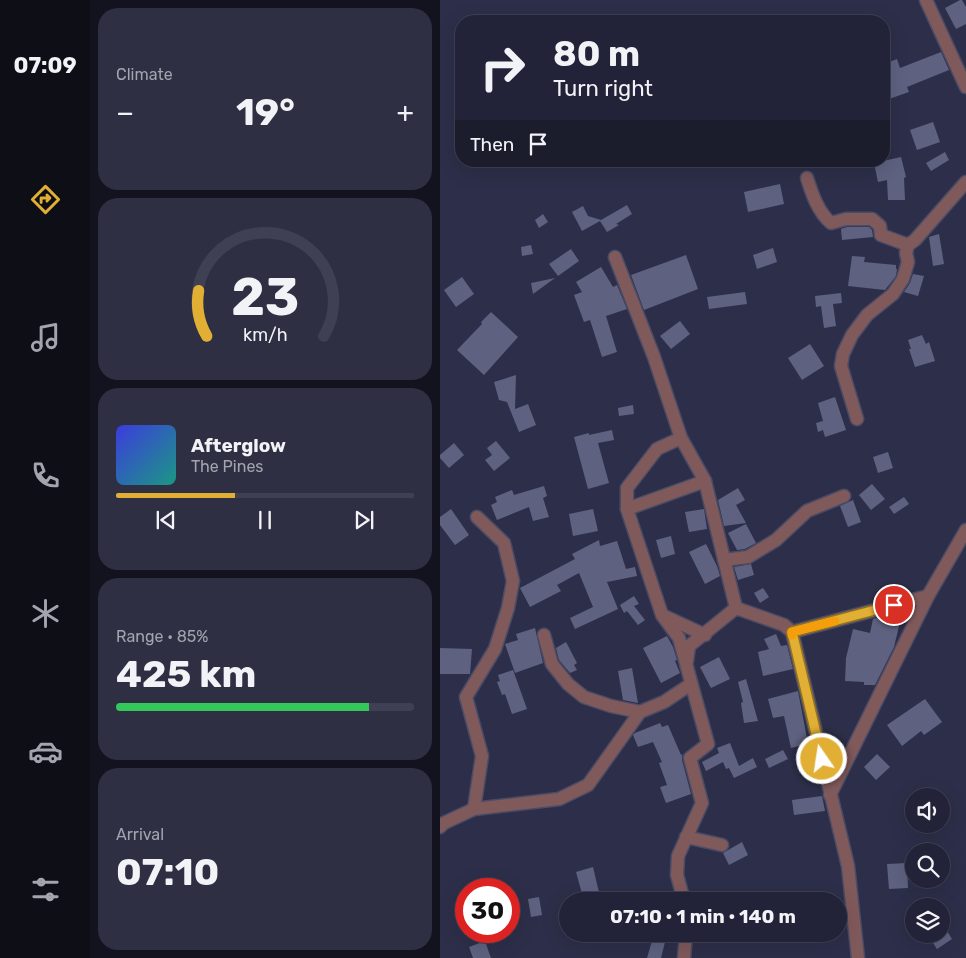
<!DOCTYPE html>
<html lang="en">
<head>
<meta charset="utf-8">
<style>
	body { margin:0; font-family:Rubik,sans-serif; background:#2e2f43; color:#f1f3f6; height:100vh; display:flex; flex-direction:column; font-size:19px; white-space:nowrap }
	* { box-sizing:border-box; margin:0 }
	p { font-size:16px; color:#a2a4ae }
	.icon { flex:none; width:28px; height:28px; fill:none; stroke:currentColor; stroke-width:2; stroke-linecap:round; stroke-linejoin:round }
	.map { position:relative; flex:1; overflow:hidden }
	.drawer { display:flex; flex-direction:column; gap:8px; padding:8px; background:#13131f; width:350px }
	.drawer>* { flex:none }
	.hud { position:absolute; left:15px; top:15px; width:435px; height:152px; border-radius:20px; box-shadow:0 5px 20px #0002,0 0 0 1px #3f4053; background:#222338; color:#f1f3f6; overflow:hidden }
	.controls { position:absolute; left:465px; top:788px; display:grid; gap:10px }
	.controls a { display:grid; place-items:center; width:45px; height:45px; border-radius:50%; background:#222338; box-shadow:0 5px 20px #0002,0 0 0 1px #3f4053; font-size:25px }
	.speed { position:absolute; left:15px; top:878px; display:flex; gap:10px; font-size:25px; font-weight:700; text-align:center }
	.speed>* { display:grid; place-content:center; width:65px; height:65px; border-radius:50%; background:#222338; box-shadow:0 5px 20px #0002,0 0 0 1px #3f4053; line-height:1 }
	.speed .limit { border:8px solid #d22; background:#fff; color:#111 }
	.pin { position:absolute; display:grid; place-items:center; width:42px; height:42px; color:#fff; margin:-21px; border:2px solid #fff; border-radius:50%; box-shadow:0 1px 5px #0007 }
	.me { position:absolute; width:55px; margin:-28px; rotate:347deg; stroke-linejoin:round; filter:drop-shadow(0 0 4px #0008) }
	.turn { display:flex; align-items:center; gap:18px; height:105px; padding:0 15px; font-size:22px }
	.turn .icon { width:65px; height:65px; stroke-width:2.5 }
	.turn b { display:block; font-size:35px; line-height:42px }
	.then { display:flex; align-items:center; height:48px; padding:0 15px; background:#0003; gap:10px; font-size:19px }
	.big { font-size:38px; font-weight:700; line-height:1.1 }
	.drawer .card { flex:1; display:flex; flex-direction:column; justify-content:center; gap:8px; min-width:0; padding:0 18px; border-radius:20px; background:#2e2f43 }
	.drawer .dial { align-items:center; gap:0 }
	.dial svg { height:130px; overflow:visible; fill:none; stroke:#3f4053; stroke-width:7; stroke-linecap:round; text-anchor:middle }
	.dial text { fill:#f1f3f6; stroke:none }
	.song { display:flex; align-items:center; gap:15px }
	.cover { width:60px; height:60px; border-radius:8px; background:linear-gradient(135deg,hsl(240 70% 55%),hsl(170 70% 35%)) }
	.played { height:5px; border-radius:2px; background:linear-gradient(90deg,#e1af34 40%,#3f4053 40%) }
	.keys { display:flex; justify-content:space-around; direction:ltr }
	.heat { display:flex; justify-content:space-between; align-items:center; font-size:28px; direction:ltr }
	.charge { height:8px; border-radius:4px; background:linear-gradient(90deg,#34c759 85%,#3f4053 0) }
	.trip { position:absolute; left:119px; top:892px; width:288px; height:50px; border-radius:25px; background:#222338; box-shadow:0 5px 20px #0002,0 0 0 1px #3f4053; font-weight:700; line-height:50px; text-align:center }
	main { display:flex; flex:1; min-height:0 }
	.menu { display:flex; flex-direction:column; width:90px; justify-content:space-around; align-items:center; background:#0e0e16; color:#a2a4ae }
	.menu .icon { width:35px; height:35px }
	.menu .current { color:#e1af34 }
	.menu b { font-size:22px; color:#f1f3f6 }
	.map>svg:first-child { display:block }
</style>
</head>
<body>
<main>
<nav class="menu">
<b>07:09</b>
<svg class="icon current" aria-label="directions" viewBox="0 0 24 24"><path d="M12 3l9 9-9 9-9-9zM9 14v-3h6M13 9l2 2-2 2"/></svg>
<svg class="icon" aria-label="music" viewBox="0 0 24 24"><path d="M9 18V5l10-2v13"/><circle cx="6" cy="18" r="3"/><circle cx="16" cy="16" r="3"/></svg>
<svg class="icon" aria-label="phone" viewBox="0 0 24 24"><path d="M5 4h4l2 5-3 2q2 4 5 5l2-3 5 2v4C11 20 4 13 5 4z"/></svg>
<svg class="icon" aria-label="climate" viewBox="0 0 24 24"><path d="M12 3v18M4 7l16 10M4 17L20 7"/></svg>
<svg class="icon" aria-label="car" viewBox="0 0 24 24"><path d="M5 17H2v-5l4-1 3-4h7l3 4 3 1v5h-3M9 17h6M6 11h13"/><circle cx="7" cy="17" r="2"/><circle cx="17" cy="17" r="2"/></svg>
<svg class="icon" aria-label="filters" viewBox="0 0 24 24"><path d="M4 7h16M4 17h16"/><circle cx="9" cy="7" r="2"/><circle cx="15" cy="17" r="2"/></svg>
</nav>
<section class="drawer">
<div class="card"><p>Climate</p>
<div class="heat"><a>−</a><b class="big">19°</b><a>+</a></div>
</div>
<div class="card dial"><svg viewBox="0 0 100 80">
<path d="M14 69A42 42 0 1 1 86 69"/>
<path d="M14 69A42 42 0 0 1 9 41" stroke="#e1af34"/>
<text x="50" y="56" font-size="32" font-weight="700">23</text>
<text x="50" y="72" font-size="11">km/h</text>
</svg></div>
<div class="card">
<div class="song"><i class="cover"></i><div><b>Afterglow</b><p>The Pines</p></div></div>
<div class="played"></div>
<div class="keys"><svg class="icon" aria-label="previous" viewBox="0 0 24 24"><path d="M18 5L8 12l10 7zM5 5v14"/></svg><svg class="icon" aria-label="pause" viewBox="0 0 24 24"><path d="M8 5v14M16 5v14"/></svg><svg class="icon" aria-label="next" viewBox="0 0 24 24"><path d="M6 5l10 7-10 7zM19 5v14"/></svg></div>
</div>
<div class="card"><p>Range · 85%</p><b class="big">425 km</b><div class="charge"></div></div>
<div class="card"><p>Arrival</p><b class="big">07:10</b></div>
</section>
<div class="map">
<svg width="526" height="958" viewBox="0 0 526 958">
	<rect width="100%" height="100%" fill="#2d2f4a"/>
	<g fill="#5e6280">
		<path d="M520,0H522L526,7V24L516,29L505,8Z"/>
		<path d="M501,52L509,70L467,87L469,92L449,99L444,83V64L457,59L460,68Z"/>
		<path d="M493,122L500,142L477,150L470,130Z"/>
		<path d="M505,152L509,160L491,171L486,163Z"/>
		<path d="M461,157L466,177L464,178L465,200H448L447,180L438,182L434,163Z"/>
		<path d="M340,184L344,204L308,212L304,192Z"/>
		<path d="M187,205L192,214L176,224L179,225L167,232L160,221L142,231L132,212L143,206L148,216L161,220Z"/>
		<path d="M103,214L108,222L99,228L95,220Z"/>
		<path d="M407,227H429L432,230L433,237L402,240L401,229Z"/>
		<path d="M499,234L504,264L493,266L489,237Z"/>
		<path d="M91,245L93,254L82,256L81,247Z"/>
		<path d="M333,248L337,262L317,269L313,255Z"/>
		<path d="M131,249L139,261L118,276L109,264Z"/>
		<path d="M246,255L258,289L204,310L191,275Z"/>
		<path d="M412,256L425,257L424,262L456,265V269H457L456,276L445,290L408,286Z"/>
		<path d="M161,267L173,287L177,285L187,309L166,316L177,352L162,357L150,320L144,322L134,295L142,292L136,282Z"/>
		<path d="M473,274L484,276L478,296L464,292L470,283Z"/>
		<path d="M22,277L34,294L16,307L4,290Z"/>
		<path d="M115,278L93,294L91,283Z"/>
		<path d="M305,292L307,304L269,309L267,297Z"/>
		<path d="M401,293L402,303L393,304L396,326L384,328L381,306L376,307L375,296Z"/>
		<path d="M51,312L78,337L44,375L17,350L42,324L41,322Z"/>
		<path d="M240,321L250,334L231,349L220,336Z"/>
		<path d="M482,335L486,344L489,342L495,361L475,367L469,349H471L468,340Z"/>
		<path d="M370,344L384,366L362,380L348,358Z"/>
		<path d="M76,375L75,409L88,404L96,425L79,432L67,402L59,400L54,382Z"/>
		<path d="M395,397L406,430L385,437L383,430L378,432L376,423L383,421L378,403Z"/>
		<path d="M193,405L194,414L179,416L178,408Z"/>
		<path d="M172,430L174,440L158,443L169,483L148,489L134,437L149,433V435Z"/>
		<path d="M56,441L70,458L54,471L45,460L52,455L47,448Z"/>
		<path d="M14,443L24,455L9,468L0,458V455Z"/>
		<path d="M448,452L453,468L438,473L433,457Z"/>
		<path d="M432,484L445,499L431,510L419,495Z"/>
		<path d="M104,486L107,496L103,498L109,517L93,521L89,507L57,520L51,505L57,502L55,497L72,490L74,495Z"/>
		<path d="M298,488L305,500L296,505L306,523L284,526L278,500Z"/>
		<path d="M464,497L469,504L454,514L449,507Z"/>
		<path d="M413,500L421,522L408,527L400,506Z"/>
		<path d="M11,509L29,535L15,545L0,525V517Z"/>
		<path d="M153,509L158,531L133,536L129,514Z"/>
		<path d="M264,509L267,529L249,532L245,512Z"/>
		<path d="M306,524L316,543L305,549L297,550L288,533Z"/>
		<path d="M231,536L235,554L221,558L216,540Z"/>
		<path d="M159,540L160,546L177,541L186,569L195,567L197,576L167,582L178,609L135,629L130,618L153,607L139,573L117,585L121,591L90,607L80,588L135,559L132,554Z"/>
		<path d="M266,544L277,566L280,576L265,584L249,552Z"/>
		<path d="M311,564L314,575L298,580L294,567Z"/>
		<path d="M323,588L329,597L320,603L314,593Z"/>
		<path d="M194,596L199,604L194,606L205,620L198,625L187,611L184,613L180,605Z"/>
		<path d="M439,617L460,622L454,647L435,685H424V682L405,681L406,658L413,629L430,633L433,619Z"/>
		<path d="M95,628L103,663L75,673L65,644L78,640L76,634Z"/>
		<path d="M336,634L341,646L347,645L353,669L323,676L318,652L329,649L324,639Z"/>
		<path d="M227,636L233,647L237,660L235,661L240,673L221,683L203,648Z"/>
		<path d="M126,642L137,663L134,665L137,670L130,673L119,660L116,648Z"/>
		<path d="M0,648L32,649L30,674H0Z"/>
		<path d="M279,657L290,679L271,688L260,667Z"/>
		<path d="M192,668L198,703L183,700L178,671Z"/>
		<path d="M73,670L87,709L72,714L65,694L62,695L57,682L60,681L58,675Z"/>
		<path d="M306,679L318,721L304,723L301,703L303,702L298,682Z"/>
		<path d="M358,691L368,744L351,748L344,716L333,718L328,699Z"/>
		<path d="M485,699L502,722L484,735L481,731L462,746L447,725Z"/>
		<path d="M220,723L222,727L228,725L241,755L242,754V760L251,794L226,803L220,787L227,785L219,763L222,762L213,742L198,747L193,735L195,733Z"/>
		<path d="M290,743L299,766L313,758L317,767L294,778L289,768L286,769L283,762L266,771L262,762L279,753L277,748Z"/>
		<path d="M343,750L348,759L329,768L325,759Z"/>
		<path d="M437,754L450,767L436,780L424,767Z"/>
		<path d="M382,796L385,811L354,815L352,800Z"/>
		<path d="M302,842L308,855L289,865L283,853Z"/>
		<path d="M467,863L468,888L449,889L447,864Z"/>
		<path d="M153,867L161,901H144L136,872Z"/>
		<path d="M99,897L102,915L91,917L88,899Z"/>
		<path d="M501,921L512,939L497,949L487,934H501Z"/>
		<path d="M214,934H227L221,958H207Z"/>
		<path d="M45,941L51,958H33L29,947Z"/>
	</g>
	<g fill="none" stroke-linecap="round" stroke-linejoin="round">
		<defs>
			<g id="minor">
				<path d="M486,0L526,87"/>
				<path d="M367,178C372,194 378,212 391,223L406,219H432L440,226L441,235L468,245"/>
				<path d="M175,257L214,357L241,438L265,481L296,608"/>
				<path d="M417,419L401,366L403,354L412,335L427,315L453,294L463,279L468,262L466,253L468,245L475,240L526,182"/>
				<path d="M241,438L217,449L187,488V509L222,615L239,638L268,744L250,758L262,803L238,856L237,875L244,901"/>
				<path d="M187,509L265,481"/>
				<path d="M284,560L308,557L336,540L367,511L404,496"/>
				<path d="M296,608L344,625L352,632L408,866L418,958"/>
				<path d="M224,616L265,635"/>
				<path d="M352,632L488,596"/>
				<path d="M104,635L112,664L128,684L144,697L171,706L200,712L224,702L251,684"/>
				<path d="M247,661L249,646L296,608"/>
				<path d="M390,795L488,596L526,530"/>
				<path d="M34,809L42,756L26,697L55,649L68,608L73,581L64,543L37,517"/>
				<path d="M0,827L4,823L34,809L119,799L148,785L200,712"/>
				<path d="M246,837L282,845"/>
				<path d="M244,958L246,934"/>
			</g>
		</defs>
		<use href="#minor" stroke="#4a4c66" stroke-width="15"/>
		<use href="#minor" stroke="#80595b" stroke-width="12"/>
	</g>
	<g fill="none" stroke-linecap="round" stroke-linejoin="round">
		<defs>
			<path id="route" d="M382,759L352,632L454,605"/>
		</defs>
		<use href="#route" stroke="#927222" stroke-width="12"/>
		<use href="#route" stroke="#e1af34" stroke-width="9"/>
		<path stroke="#f59e0b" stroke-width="9" d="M352,635V632L395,621"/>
	</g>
</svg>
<div class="controls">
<a><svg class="icon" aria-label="sound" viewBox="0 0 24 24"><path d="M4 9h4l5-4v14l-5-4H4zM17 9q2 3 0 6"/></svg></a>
<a><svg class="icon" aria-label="search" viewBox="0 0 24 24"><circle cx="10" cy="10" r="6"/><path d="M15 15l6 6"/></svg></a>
<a><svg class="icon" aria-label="layers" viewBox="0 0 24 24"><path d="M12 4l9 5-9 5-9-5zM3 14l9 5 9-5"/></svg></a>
</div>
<div class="speed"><div class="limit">30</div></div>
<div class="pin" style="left:454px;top:605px;background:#d93025"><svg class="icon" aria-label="arrive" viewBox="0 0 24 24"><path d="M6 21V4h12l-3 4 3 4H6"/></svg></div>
<svg class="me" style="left:382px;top:759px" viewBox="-20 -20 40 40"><circle r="17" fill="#e1af34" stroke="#fff" stroke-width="3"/><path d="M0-11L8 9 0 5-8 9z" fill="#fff"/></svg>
<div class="trip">07:10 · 1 min · 140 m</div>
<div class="hud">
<div class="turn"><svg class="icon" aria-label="right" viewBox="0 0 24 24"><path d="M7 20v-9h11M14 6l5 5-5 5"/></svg><div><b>80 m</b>Turn right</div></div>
<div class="then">Then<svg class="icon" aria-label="arrive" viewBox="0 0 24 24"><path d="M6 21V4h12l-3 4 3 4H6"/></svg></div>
</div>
</div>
</main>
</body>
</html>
